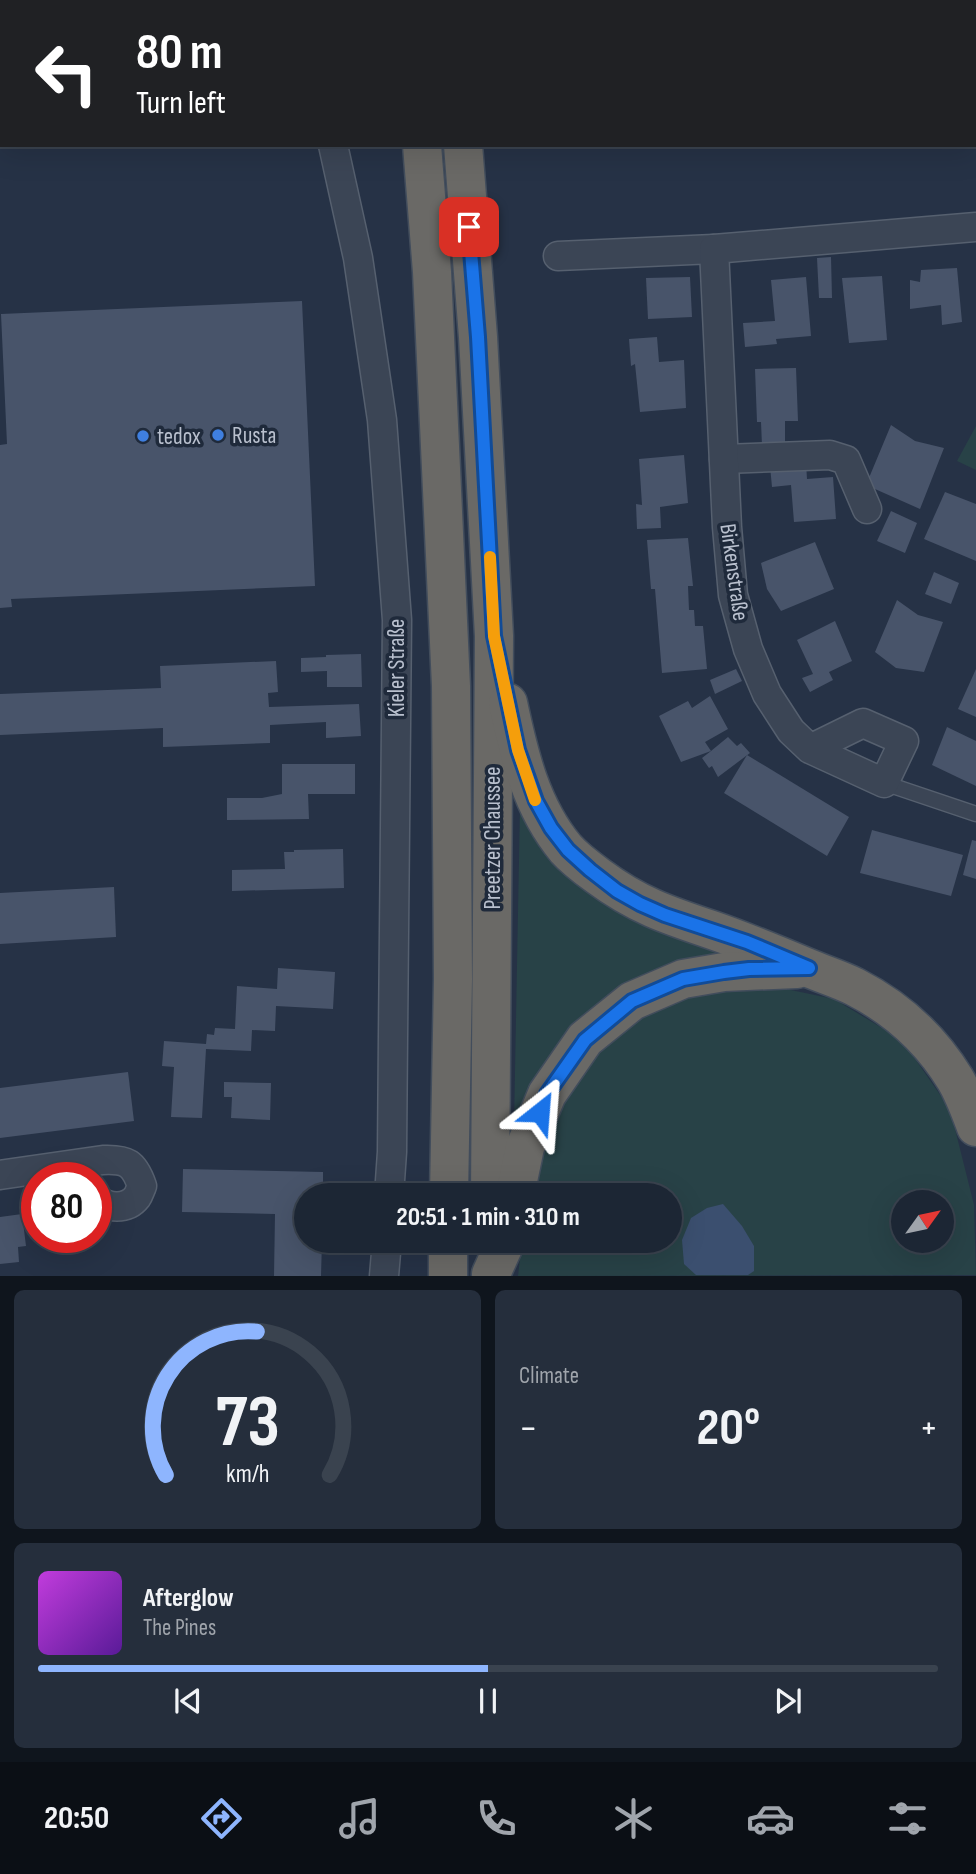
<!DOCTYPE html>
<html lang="en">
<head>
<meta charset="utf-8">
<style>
	body { margin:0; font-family:"Sofia Sans Condensed",sans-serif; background:#252e3c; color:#f1f3f6; height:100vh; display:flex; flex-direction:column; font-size:26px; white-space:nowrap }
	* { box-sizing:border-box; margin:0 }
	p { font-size:23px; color:#a0a5ac }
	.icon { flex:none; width:38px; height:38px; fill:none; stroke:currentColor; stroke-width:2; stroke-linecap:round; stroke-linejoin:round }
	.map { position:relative; height:1276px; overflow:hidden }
	.details { display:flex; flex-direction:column; gap:14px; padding:14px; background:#0f151d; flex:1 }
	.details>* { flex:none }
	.hud { position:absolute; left:0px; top:0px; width:976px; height:147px; box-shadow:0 7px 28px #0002,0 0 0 2px #3a434f; background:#202124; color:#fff; overflow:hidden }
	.needle { width:46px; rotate:57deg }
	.fabs { position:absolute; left:891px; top:1190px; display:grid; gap:14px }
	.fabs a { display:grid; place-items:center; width:63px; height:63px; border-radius:50%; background:#1c2634; box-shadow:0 7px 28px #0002,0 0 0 2px #3a434f; font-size:35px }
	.speed { position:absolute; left:21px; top:1162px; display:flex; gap:14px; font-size:35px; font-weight:700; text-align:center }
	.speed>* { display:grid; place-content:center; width:91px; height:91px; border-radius:50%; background:#1c2634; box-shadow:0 7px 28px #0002,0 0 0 2px #3a434f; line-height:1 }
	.speed .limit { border:10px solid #d22; background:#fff; color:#111 }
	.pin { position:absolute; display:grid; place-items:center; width:60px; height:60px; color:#fff; margin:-30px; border-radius:14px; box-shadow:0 4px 10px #0006 }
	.me { position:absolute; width:77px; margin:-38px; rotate:28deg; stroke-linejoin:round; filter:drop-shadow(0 0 5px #0008) }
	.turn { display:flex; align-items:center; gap:24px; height:147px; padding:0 21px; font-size:32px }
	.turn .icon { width:91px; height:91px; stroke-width:2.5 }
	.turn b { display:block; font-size:49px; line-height:60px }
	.big { font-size:52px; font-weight:700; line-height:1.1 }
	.details .widget { flex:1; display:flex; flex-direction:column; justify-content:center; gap:10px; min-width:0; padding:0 24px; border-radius:10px; background:#252e3c }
	.details .dial { align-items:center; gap:0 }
	.dial svg { height:182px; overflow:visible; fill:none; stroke:#3a434f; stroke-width:7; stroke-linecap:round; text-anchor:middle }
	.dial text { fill:#f1f3f6; stroke:none }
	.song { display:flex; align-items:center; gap:21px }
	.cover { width:84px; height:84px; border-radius:10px; background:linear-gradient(135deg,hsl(290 70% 55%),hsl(270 70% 35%)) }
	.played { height:7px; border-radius:4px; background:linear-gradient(90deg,#8eb5fe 50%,#3a434f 50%) }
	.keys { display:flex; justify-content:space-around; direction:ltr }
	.heat { display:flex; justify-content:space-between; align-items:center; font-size:38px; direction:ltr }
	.details .tiles { flex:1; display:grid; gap:14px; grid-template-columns:1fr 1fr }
	.widget:last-child { grid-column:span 2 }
	.trip { position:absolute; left:294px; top:1183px; width:388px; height:70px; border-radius:35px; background:#1c2634; box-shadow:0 7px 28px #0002,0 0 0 2px #3a434f; font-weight:700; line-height:70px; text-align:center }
	.menu { display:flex; height:112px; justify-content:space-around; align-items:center; background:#0b0f15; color:#a0a5ac }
	.menu .icon { width:49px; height:49px }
	.menu .active { color:#8eb5fe }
	.menu b { font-size:32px; color:#f1f3f6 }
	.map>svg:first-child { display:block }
</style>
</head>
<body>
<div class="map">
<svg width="976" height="1276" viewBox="0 0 976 1276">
	<rect width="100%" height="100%" fill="#263246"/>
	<g fill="#284247" fill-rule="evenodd">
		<path d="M976,426V470L957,461Z"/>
		<path d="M520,806L752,959L661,973L514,1125Z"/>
		<path d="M753,982L834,999L902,1040L950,1109L974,1205L976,1275L518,1276L522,1241H670V1195H529L535,1153L574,1071L625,1020L684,994ZM903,1202H942V1241H903Z"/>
	</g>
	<path fill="#3b4f6f" d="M723,1204L742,1226L754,1246V1271L748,1275H696L684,1264L682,1240L691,1218L707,1208Z"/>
	<g fill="#48546a">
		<path d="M831,257L832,298H819L817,258Z"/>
		<path d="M957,268L962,322L942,325L941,305L910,309V280L920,282L921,270Z"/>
		<path d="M882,276L887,340L849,343L842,278Z"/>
		<path d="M690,277L692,317L648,319L646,278Z"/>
		<path d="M806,277L811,336L776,339L777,344L745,347L743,323L775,321L771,280Z"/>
		<path d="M302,301L315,586L11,599L12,607L0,608V445L7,444L1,314Z"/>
		<path d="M657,337L659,362L684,360L686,408L640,412L635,364L631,366L629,339Z"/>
		<path d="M796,368L798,421H785V445L762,446L761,422H757L755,369Z"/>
		<path d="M891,425L915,441L944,448L920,509L866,485Z"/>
		<path d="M684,455L688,503L660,507L661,528L637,529L636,504L642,505L639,459Z"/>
		<path d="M806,463L807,479L833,477L836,519L794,522L791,485L772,487L770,466Z"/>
		<path d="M945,492L976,504V561L924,539Z"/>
		<path d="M891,511L917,523L905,553L877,541Z"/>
		<path d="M688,538L693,586H688L689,610H694L695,626H703L707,669L662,673L655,589H651L647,540Z"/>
		<path d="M815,542L834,589L781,611L767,589L761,563Z"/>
		<path d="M934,572L959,583L951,604L925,594Z"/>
		<path d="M897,600L918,615L943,622L924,672L896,668L875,652Z"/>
		<path d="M835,621L852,661L829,672L833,680L810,692L802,678L813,674L797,640Z"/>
		<path d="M361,654L362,687H327V671L301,672V658L326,657V655Z"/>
		<path d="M276,661L278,692L268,693L269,707L359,704L361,736L326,738V722L270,725V743L163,747V728L0,735V694L161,688L160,666Z"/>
		<path d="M736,669L742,681L715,694L710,680Z"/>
		<path d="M976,669V717L958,709Z"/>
		<path d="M710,696L728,729L705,742L711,751L728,737L737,746L741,743L750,753L718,777L712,766L709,768L702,758L711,751L681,762L659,716L688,701L692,708Z"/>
		<path d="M947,727L976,741V786L932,765Z"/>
		<path d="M747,755L849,817L827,856L724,793Z"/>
		<path d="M282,764H355V794H308L309,819L227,820V798H262L282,794Z"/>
		<path d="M872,830L963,855L951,896L860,873Z"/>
		<path d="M972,840L976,841V879L963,875Z"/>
		<path d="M343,849L344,888L232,891V870L285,869L284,852H294V850Z"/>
		<path d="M114,887L116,937L0,944V893Z"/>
		<path d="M278,968L335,972L333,1009L276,1006L275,1031L252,1030L251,1051L206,1049L202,1118L171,1117L174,1067L162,1066L164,1041L206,1044L207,1034L214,1035L215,1028L235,1029L237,986L277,989Z"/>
		<path d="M128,1072L134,1121L0,1138V1088Z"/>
		<path d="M224,1082L271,1083L270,1120L231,1118L232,1097H224Z"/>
		<path d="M183,1169L323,1172V1195H306V1241H322L321,1276H274L275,1214L182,1212Z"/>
		<path d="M96,1211H101L100,1238H96Z"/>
		<path d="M22,1214L26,1246L18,1247L19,1262L0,1264V1217Z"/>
	</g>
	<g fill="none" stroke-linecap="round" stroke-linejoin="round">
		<defs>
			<path id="service" d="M884,783L976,814"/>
			<g id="minor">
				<path d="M297,0L298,2"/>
				<path d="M333,145L358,258L382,420L397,620L393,1037L392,1152L389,1195"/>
				<path d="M558,256L714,249"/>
				<path d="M724,459L830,455L846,460L867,509"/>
				<path d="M810,749L863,723L904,741L884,783L810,749L791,731L767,694L748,649L733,595L727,527L714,249L976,227"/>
				<path d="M0,1175L103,1160C127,1159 134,1163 142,1186C140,1190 139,1194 137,1197C127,1210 107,1209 96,1198"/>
				<path d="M384,1276L387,1241"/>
			</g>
			<g id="trunk">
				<path d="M408,0L409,2"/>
				<path d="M450,0V2"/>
				<path d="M422,145L432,272L451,686L453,979L449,1195"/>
				<path d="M463,145L478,337L494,636L490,1195"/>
				<path d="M508,703C519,755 531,807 566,849C575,859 587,868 598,876C637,905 667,915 712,930C744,941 775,954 806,967C822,974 839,979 855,987C896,1008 931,1040 955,1079C964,1094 970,1111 976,1127"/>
				<path d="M515,1195L525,1147L547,1094L585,1039L632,1001L683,979L724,972L797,969"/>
				<path d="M491,1274L506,1241"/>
				<path d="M448,1276V1241"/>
			</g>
		</defs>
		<use href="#service" stroke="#56606f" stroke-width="17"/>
		<use href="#minor" stroke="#56606f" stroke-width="31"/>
		<use href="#trunk" stroke="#424d5c" stroke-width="41"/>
		<use href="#service" stroke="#3b4555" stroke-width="14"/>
		<use href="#minor" stroke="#3b4555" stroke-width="28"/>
		<use href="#trunk" stroke="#6a6966" stroke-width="38"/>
	</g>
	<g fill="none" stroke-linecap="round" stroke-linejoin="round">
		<defs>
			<path id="route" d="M469,227L478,337L494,636L518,750L536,801L551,828L568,850L590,870L617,891L640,904L665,915L747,942L809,968L749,969L724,972L683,979L632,1001L585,1040L547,1094L540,1112"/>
		</defs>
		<use href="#route" stroke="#114b97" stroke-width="18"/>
		<use href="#route" stroke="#1a73e8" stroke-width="12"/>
		<path stroke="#f59e0b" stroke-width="12" d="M490,557L494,636L518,750L535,800"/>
	</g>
	<g fill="#3f7fe0" stroke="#1f2a3b" stroke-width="2.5">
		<circle cx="218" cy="435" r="7"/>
		<circle cx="143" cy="436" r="7"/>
	</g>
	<g text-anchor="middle" stroke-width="7" stroke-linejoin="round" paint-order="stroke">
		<g font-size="23" fill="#b9c0ce" stroke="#1f2a3b" text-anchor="start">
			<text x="232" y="443">Rusta</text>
			<text x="157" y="444">tedox</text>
		</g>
		<g font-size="23" fill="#b9c0ce" stroke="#1f2a3b">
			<text transform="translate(735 572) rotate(82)" y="8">Birkenstraße</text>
			<text transform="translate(396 668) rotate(-90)" y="8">Kieler Straße</text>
			<text transform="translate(492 838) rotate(-90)" y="8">Preetzer Chaussee</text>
		</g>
	</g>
</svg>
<div class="fabs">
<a><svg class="needle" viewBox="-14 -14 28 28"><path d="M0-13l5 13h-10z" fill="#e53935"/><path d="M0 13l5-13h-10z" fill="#a0a5ac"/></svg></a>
</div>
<div class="speed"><div class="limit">80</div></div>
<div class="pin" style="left:469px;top:227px;background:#d93025"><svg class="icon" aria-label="arrive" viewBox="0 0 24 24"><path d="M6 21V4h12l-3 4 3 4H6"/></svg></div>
<svg class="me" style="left:540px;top:1112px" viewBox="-20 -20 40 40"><path d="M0-17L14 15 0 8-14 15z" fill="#1a73e8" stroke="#fff" stroke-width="4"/></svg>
<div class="trip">20:51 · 1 min · 310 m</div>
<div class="hud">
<div class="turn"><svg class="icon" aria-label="left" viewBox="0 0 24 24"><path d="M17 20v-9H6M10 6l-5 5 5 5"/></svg><div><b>80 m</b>Turn left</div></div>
</div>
</div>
<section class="details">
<div class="tiles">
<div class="widget dial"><svg viewBox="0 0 100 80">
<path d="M14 69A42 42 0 1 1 86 69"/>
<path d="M14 69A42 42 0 0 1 54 6" stroke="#8eb5fe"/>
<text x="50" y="56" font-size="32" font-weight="700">73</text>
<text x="50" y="72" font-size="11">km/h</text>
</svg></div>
<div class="widget"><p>Climate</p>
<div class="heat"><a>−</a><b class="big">20°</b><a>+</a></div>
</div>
<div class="widget">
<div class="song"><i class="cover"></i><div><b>Afterglow</b><p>The Pines</p></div></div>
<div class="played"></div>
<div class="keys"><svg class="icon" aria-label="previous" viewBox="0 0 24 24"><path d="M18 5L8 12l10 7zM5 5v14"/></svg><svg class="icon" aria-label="pause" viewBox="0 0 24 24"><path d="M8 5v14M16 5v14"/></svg><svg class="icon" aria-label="next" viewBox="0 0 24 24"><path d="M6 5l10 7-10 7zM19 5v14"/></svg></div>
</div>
</div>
</section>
<nav class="menu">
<b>20:50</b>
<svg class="icon active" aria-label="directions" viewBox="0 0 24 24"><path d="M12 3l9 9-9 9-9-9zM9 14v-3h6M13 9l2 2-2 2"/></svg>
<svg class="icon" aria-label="music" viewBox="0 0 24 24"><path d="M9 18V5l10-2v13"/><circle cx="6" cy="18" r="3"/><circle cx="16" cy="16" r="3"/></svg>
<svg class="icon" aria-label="phone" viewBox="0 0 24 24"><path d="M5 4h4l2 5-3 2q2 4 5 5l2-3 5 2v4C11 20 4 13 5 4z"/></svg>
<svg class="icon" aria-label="climate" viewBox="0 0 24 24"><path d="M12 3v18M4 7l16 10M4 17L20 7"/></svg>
<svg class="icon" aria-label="car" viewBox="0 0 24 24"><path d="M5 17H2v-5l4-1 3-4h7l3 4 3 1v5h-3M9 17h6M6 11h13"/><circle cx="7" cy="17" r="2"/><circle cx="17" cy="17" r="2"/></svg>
<svg class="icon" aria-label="filters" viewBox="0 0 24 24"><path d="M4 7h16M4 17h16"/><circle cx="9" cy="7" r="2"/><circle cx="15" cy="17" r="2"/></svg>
</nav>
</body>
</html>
